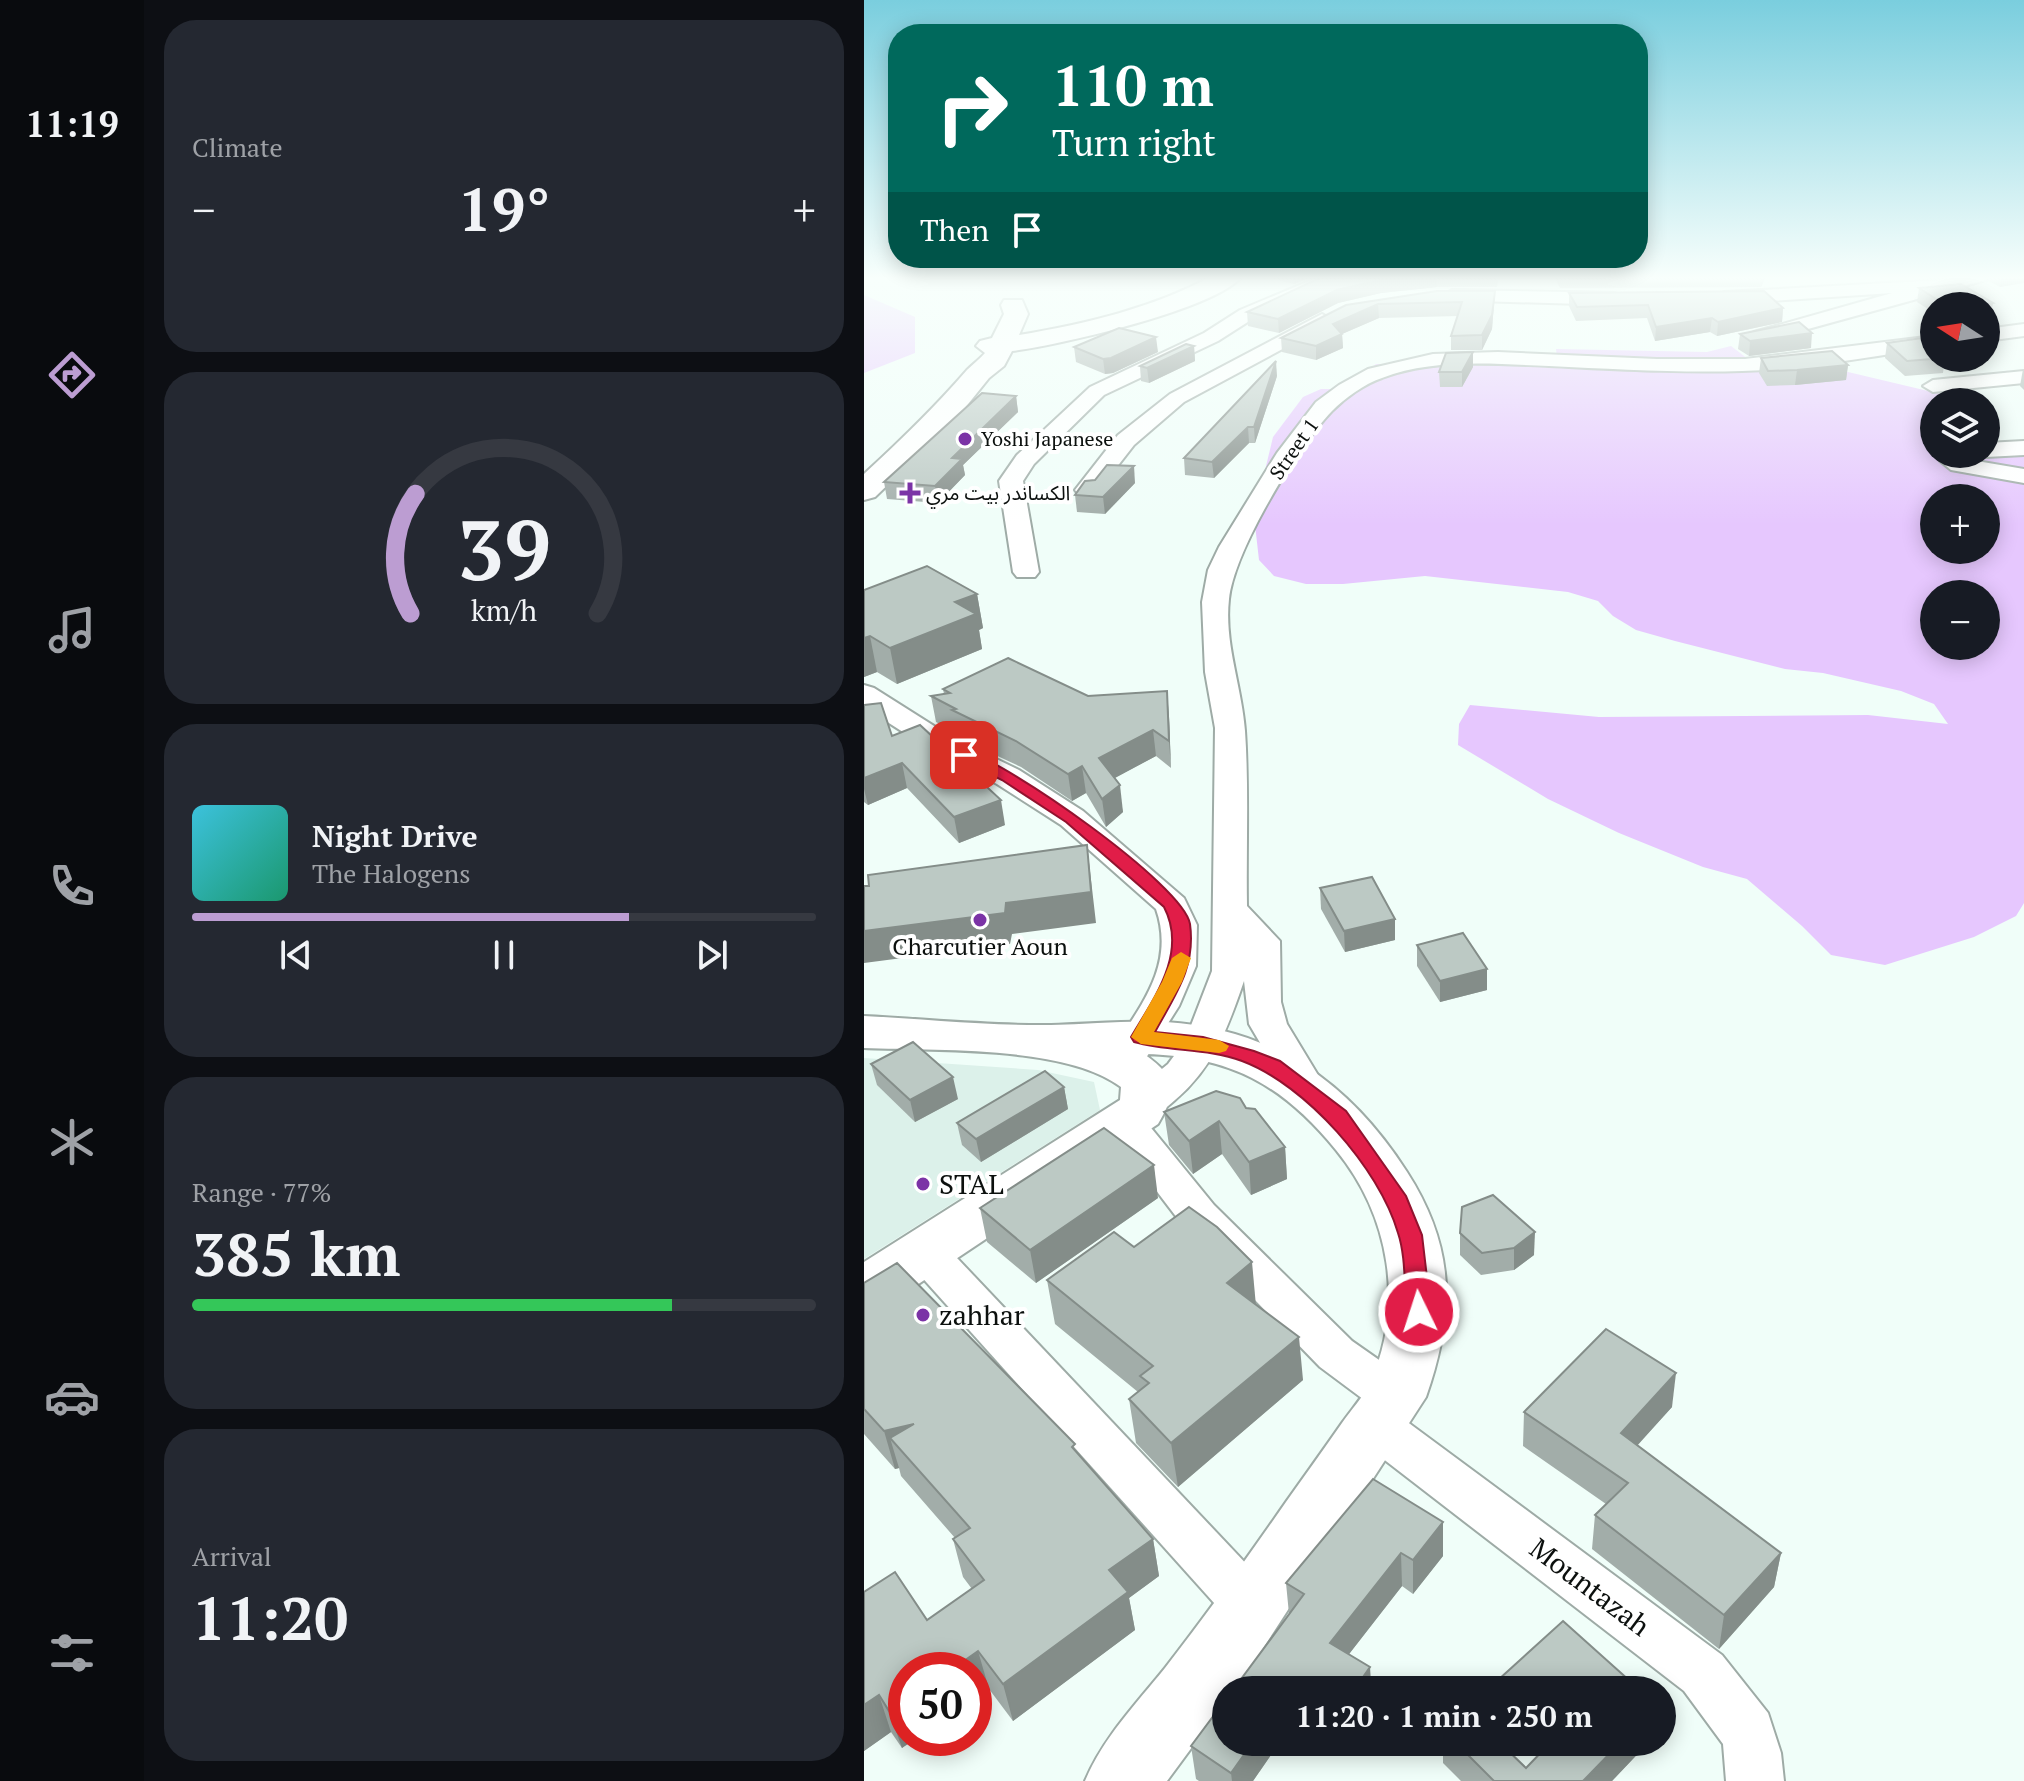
<!DOCTYPE html>
<html lang="en">
<head>
<meta charset="utf-8">
<style>
	body { margin:0; font-family:"PT Serif","Noto Sans Arabic",serif; background:#242831; color:#f1f3f6; height:100vh; display:flex; flex-direction:column; font-size:30px; white-space:nowrap }
	* { box-sizing:border-box; margin:0 }
	p { font-size:26px; color:#9ea1a6 }
	.icon { flex:none; width:44px; height:44px; fill:none; stroke:currentColor; stroke-width:2; stroke-linecap:round; stroke-linejoin:round }
	.map { position:relative; flex:1; overflow:hidden }
	.side { display:flex; flex-direction:column; gap:20px; padding:20px; background:#0d0f14; width:720px }
	.side>* { flex:none }
	.hud { position:absolute; left:24px; top:24px; width:760px; height:244px; border-radius:32px; box-shadow:0 4px 20px #0003; background:#00695c; color:#fff; overflow:hidden }
	.needle { width:52px; rotate:282deg }
	.fabs { position:absolute; left:1056px; top:292px; display:grid; gap:16px }
	.fabs a { display:grid; place-items:center; width:80px; height:80px; border-radius:50%; background:#171b24; box-shadow:0 4px 20px #0003; font-size:40px }
	.speed { position:absolute; left:24px; top:1652px; display:flex; gap:16px; font-size:40px; font-weight:700; text-align:center }
	.speed>* { display:grid; place-content:center; width:104px; height:104px; border-radius:50%; background:#171b24; box-shadow:0 4px 20px #0003; line-height:1 }
	.speed .limit { border:12px solid #d22; background:#fff; color:#111 }
	.pin { position:absolute; display:grid; place-items:center; width:68px; height:68px; color:#fff; margin:-34px; border-radius:16px; box-shadow:0 4px 12px #0006 }
	.me { position:absolute; width:88px; margin:-44px; rotate:356deg; stroke-linejoin:round; filter:drop-shadow(0 0 6px #0008) }
	.turn { display:flex; align-items:center; gap:28px; height:168px; padding:0 32px; font-size:36px }
	.turn .icon { width:104px; height:104px; stroke-width:2.5 }
	.turn b { display:block; font-size:56px; line-height:68px }
	.then { display:flex; align-items:center; height:76px; padding:0 32px; background:#0003; gap:16px; font-size:30px }
	.big { font-size:60px; font-weight:700; line-height:1.1 }
	.side .card { flex:1; display:flex; flex-direction:column; justify-content:center; gap:12px; min-width:0; padding:0 28px; border-radius:32px; background:#242831 }
	.side .dial { align-items:center; gap:0 }
	.dial svg { height:208px; overflow:visible; fill:none; stroke:#363941; stroke-width:7; stroke-linecap:round; text-anchor:middle }
	.dial text { fill:#f1f3f6; stroke:none }
	.song { display:flex; align-items:center; gap:24px }
	.cover { width:96px; height:96px; border-radius:12px; background:linear-gradient(135deg,hsl(190 70% 55%),hsl(160 70% 35%)) }
	.played { height:8px; border-radius:4px; background:linear-gradient(90deg,#bc9dd2 70%,#363941 70%) }
	.keys { display:flex; justify-content:space-around; direction:ltr }
	.heat { display:flex; justify-content:space-between; align-items:center; font-size:44px; direction:ltr }
	.charge { height:12px; border-radius:6px; background:linear-gradient(90deg,#34c759 77%,#363941 0) }
	.trip { position:absolute; left:348px; top:1676px; width:464px; height:80px; border-radius:40px; background:#171b24; box-shadow:0 4px 20px #0003; font-weight:700; line-height:80px; text-align:center }
	main { display:flex; flex:1; min-height:0 }
	.dock { display:flex; flex-direction:column; width:144px; justify-content:space-around; align-items:center; background:#090b0e; color:#9ea1a6 }
	.dock .icon { width:56px; height:56px }
	.dock .active { color:#bc9dd2 }
	.dock b { font-size:36px; color:#f1f3f6 }
	.map>svg:first-child { display:block }
</style>
</head>
<body>
<main>
<nav class="dock">
<b>11:19</b>
<svg class="icon active" aria-label="directions" viewBox="0 0 24 24"><path d="M12 3l9 9-9 9-9-9zM9 14v-3h6M13 9l2 2-2 2"/></svg>
<svg class="icon" aria-label="music" viewBox="0 0 24 24"><path d="M9 18V5l10-2v13"/><circle cx="6" cy="18" r="3"/><circle cx="16" cy="16" r="3"/></svg>
<svg class="icon" aria-label="phone" viewBox="0 0 24 24"><path d="M5 4h4l2 5-3 2q2 4 5 5l2-3 5 2v4C11 20 4 13 5 4z"/></svg>
<svg class="icon" aria-label="climate" viewBox="0 0 24 24"><path d="M12 3v18M4 7l16 10M4 17L20 7"/></svg>
<svg class="icon" aria-label="car" viewBox="0 0 24 24"><path d="M5 17H2v-5l4-1 3-4h7l3 4 3 1v5h-3M9 17h6M6 11h13"/><circle cx="7" cy="17" r="2"/><circle cx="17" cy="17" r="2"/></svg>
<svg class="icon" aria-label="filters" viewBox="0 0 24 24"><path d="M4 7h16M4 17h16"/><circle cx="9" cy="7" r="2"/><circle cx="15" cy="17" r="2"/></svg>
</nav>
<section class="side">
<div class="card"><p>Climate</p>
<div class="heat"><a>−</a><b class="big">19°</b><a>+</a></div>
</div>
<div class="card dial"><svg viewBox="0 0 100 80">
<path d="M14 69A42 42 0 1 1 86 69"/>
<path d="M14 69A42 42 0 0 1 16 23" stroke="#bc9dd2"/>
<text x="50" y="56" font-size="32" font-weight="700">39</text>
<text x="50" y="72" font-size="11">km/h</text>
</svg></div>
<div class="card">
<div class="song"><i class="cover"></i><div><b>Night Drive</b><p>The Halogens</p></div></div>
<div class="played"></div>
<div class="keys"><svg class="icon" aria-label="previous" viewBox="0 0 24 24"><path d="M18 5L8 12l10 7zM5 5v14"/></svg><svg class="icon" aria-label="pause" viewBox="0 0 24 24"><path d="M8 5v14M16 5v14"/></svg><svg class="icon" aria-label="next" viewBox="0 0 24 24"><path d="M6 5l10 7-10 7zM19 5v14"/></svg></div>
</div>
<div class="card"><p>Range · 77%</p><b class="big">385 km</b><div class="charge"></div></div>
<div class="card"><p>Arrival</p><b class="big">11:20</b></div>
</section>
<div class="map">
<svg width="1160" height="1781" viewBox="0 0 1160 1781">
	<rect width="100%" height="100%" fill="#f0fef9"/>
	<path fill="#dcf1ea" d="M0,1058L174,1070L230,1082L236,1110L0,1259Z"/>
	<g fill="#e6c7fe" fill-rule="evenodd">
		<path d="M0,295L51,317V353L0,373Z"/>
		<path d="M867,346L901,372L963,367L1102,400L1070,402V454H1122V433L1137,457H1160V903L1152,916L1110,937L1021,965L967,955L938,926L883,879L839,867L755,833L684,799L594,745L595,724L606,705L735,717L1004,715L1084,724L1070,704L1037,691L959,673L921,669L811,641L772,630L749,616L734,601L704,592L561,576L479,584H442L410,576L395,560L390,516L409,437L439,397L457,389H478L512,364L694,366L692,349L843,352ZM1070,498H1122V550H1070ZM1070,594H1122V646H1070Z"/>
	</g>
	<g fill="none" stroke-linecap="round" stroke-linejoin="round">
		<defs>
			<g id="minor">
				<path d="M457,276H481L390,318L354,341L240,395L170,464L159,481L175,572L171,577H153L149,572L135,481L153,455L226,387L340,333L376,310Z"/>
				<path d="M1093,276H1125L1122,280L897,342L890,340L887,336L890,332L1028,293L860,304L851,298L860,292L1077,280Z"/>
				<path d="M588,290L751,293L760,299L751,305L581,300L579,296Z"/>
				<path d="M458,314L468,320L465,324L320,402L270,445L231,495H215L211,490L254,435L306,394Z"/>
				<path d="M1160,324V336L1122,341V329Z"/>
				<path d="M1070,336V348C1007,356 942,369 878,371C814,373 750,369 685,366C631,364 569,358 518,378C500,384 481,398 468,411C433,447 370,551 365,599C360,644 378,687 381,731C385,789 382,848 383,906L416,941L417,1002L423,1024L463,1090L457,1099L443,1103L429,1099L385,1024L380,981C364,1027 350,1067 311,1100C301,1109 293,1115 279,1118L350,1205L488,1341L548,1383L555,1397L548,1411L534,1415L858,1655L904,1713L917,1753L920,1781H862L859,1744L820,1691L496,1441L489,1427L496,1413L511,1408L456,1367L320,1227L240,1122L246,1112L263,1109L260,1105L266,1095L304,1064L321,1041L348,971L351,728L341,672L338,602L344,570L355,547L413,453L452,402L475,385L504,369L569,354L634,352L793,359H881Z"/>
				<path d="M1160,371V383L1069,392L1059,386L1069,380Z"/>
				<path d="M1160,441V455L1122,457L1114,454H1122V443Z"/>
				<path d="M1077,454H1099L1101,459L1160,469V483L1087,470L1076,461Z"/>
				<path d="M0,685L10,688L89,738L155,770L219,811L320,898L333,925L332,966L315,1006L275,1069L261,1073L247,1069L242,1060C271,1012 313,969 292,909L197,825L133,784L67,750L0,707Z"/>
				<path d="M61,1236L76,1240L406,1589L413,1606L406,1623L387,1630L368,1623L46,1264L39,1252L46,1240Z"/>
			</g>
			<g id="secondary">
				<path d="M348,276H378C353,309 192,346 148,351L140,366L125,378L92,419L11,497L0,500V474C36,441 71,407 103,370C109,364 116,359 121,353L112,346L116,341L128,338L140,314L137,305L140,300H158L164,314L155,335C221,324 289,308 348,276Z"/>
				<path d="M0,1016C62,1019 125,1026 187,1025C226,1024 264,1020 302,1022C410,1029 486,1083 543,1172C592,1248 591,1314 562,1397L385,1670L370,1690H362V1701L303,1781H221C239,1738 272,1704 301,1668C343,1614 383,1558 422,1502C441,1475 460,1449 478,1423C487,1410 499,1397 506,1383C541,1305 526,1216 472,1150C418,1084 366,1056 280,1054C312,1077 315,1088 294,1124L20,1307L0,1313V1262L256,1100L257,1087C202,1045 70,1051 0,1048Z"/>
			</g>
		</defs>
		<use href="#minor" stroke="#9eaba6" stroke-width="4"/>
		<use href="#secondary" stroke="#9eaba6" stroke-width="4"/>
		<use href="#minor" fill="#fff" fill-rule="evenodd"/>
		<use href="#secondary" fill="#fff" fill-rule="evenodd"/>
	</g>
	<g fill="#a2ada9">
		<path d="M409,276H450L430,284L410,279Z"/>
		<path d="M460,276H635L633,287H573L517,293L474,303L415,333L384,326L383,312Z"/>
		<path d="M690,276H902L897,287L696,288Z"/>
		<path d="M1126,276H1160L1136,287L1125,281Z"/>
		<path d="M1097,284L1129,303L1126,317L1122,318V306H1070V313L1053,302L1055,288Z"/>
		<path d="M631,291L628,329L618,350H587V336L594,316L515,318L478,334L479,348L452,360L418,352L417,338L482,305Z"/>
		<path d="M705,293L919,308L918,322L853,336L846,332L791,341L783,318L712,321L705,306Z"/>
		<path d="M876,334L947,348L885,356L874,349Z"/>
		<path d="M1023,343L1081,358L1079,373L1041,376L1021,358Z"/>
		<path d="M330,346L331,361L285,383L277,381L276,366Z"/>
		<path d="M210,347L294,352L249,373L241,374L212,362Z"/>
		<path d="M897,358L984,365L982,380L931,385L903,386L895,373Z"/>
		<path d="M609,367L598,387H576L575,372Z"/>
		<path d="M1159,369H1160V390L1156,386Z"/>
		<path d="M413,376L391,443H385L350,478L321,475L320,458Z"/>
		<path d="M152,396L154,412L99,465L101,475L74,503L23,499L20,482Z"/>
		<path d="M271,483L241,514L213,512L211,495Z"/>
		<path d="M0,590L113,594L119,628L115,630L118,649L33,684L13,672L0,677Z"/>
		<path d="M79,689L224,696L305,717L307,768L292,756L250,778L259,812L242,827L222,793L208,801L157,767L93,737L92,732L72,722L67,696L80,694Z"/>
		<path d="M0,705L28,736L141,825L95,843L43,788L4,805L0,802Z"/>
		<path d="M456,888L531,919V940L481,952L457,909Z"/>
		<path d="M553,945L623,990L576,1002L553,966Z"/>
		<path d="M7,1064L94,1099L51,1122L13,1085Z"/>
		<path d="M200,1087L204,1109L117,1162L98,1145L93,1123Z"/>
		<path d="M382,1108L421,1147L423,1179L387,1195L358,1154L329,1174L305,1145L300,1112Z"/>
		<path d="M294,1198L172,1283L123,1242L116,1208Z"/>
		<path d="M598,1207L670,1255L650,1270L617,1275L596,1255V1233Z"/>
		<path d="M270,1247L392,1305L439,1380L314,1487L272,1443L265,1399L274,1392L191,1324L183,1280Z"/>
		<path d="M0,1283L213,1452L289,1539L295,1576L265,1598L271,1630L149,1721L125,1689L110,1699V1670L38,1748L27,1732L0,1751V1592L63,1620L108,1589L99,1577L89,1539L91,1538L37,1476L35,1468L31,1469L0,1434Z"/>
		<path d="M808,1407L773,1445L917,1553L910,1587L855,1649L728,1549L731,1515L742,1504L659,1446L660,1412Z"/>
		<path d="M579,1522V1556L549,1594L538,1586L485,1654L506,1667L507,1690H369L425,1614L422,1583Z"/>
		<path d="M362,1742H416L389,1781H335L332,1779L327,1746Z"/>
		<path d="M579,1742H657L646,1753L662,1768L687,1742H785L748,1781H597L579,1763Z"/>
	</g>
	<g fill="#848d89">
		<path d="M429,276H450L430,284Z"/>
		<path d="M552,276H573V287L517,293L474,303L415,333L414,319L473,290L517,280Z"/>
		<path d="M898,276H902L897,287Z"/>
		<path d="M1138,276H1160V283L1136,287Z"/>
		<path d="M631,291L628,329L618,350V335Z"/>
		<path d="M1129,303L1126,317L1122,318V306H1109Z"/>
		<path d="M514,304L515,318L478,334L479,348L452,360V346L469,324Z"/>
		<path d="M919,308L918,322L853,336L854,322Z"/>
		<path d="M848,318L846,332L791,341L792,327Z"/>
		<path d="M948,333L947,348L885,356L886,341Z"/>
		<path d="M292,337L294,352L249,373L241,374L239,359Z"/>
		<path d="M330,346L331,361L285,383L283,368Z"/>
		<path d="M609,352V367L598,387V372Z"/>
		<path d="M412,361L413,376L391,443L390,427Z"/>
		<path d="M984,365L982,380L931,385L933,370Z"/>
		<path d="M152,396L154,412L99,465L101,475L74,503L71,486L88,458Z"/>
		<path d="M384,427L385,443L350,478L348,462Z"/>
		<path d="M270,466L271,483L241,514L239,497Z"/>
		<path d="M113,594L119,628L115,630L118,649L33,684L26,648L91,602Z"/>
		<path d="M6,636L13,672L0,677V638Z"/>
		<path d="M303,691L305,717L307,768L305,741Z"/>
		<path d="M289,730L292,756L238,785L235,758Z"/>
		<path d="M38,763L43,788L4,805L0,789V778Z"/>
		<path d="M218,766L222,793L208,801L204,774Z"/>
		<path d="M256,785L259,812L242,827L238,799Z"/>
		<path d="M137,800L141,825L95,843L90,817Z"/>
		<path d="M223,845L232,923L148,934L146,944L0,963V931L142,903Z"/>
		<path d="M531,919V940L481,952L480,931Z"/>
		<path d="M623,969V990L576,1002V981Z"/>
		<path d="M89,1077L94,1099L51,1122L46,1100Z"/>
		<path d="M200,1087L204,1109L117,1162L112,1139Z"/>
		<path d="M355,1121L358,1154L329,1174L325,1141Z"/>
		<path d="M421,1147L423,1179L387,1195L385,1162Z"/>
		<path d="M290,1165L294,1198L172,1283L166,1250Z"/>
		<path d="M671,1232L670,1255L650,1270V1248Z"/>
		<path d="M388,1262L392,1306L363,1283Z"/>
		<path d="M435,1337L439,1380L314,1487L307,1443Z"/>
		<path d="M812,1373L808,1407L754,1467L757,1433Z"/>
		<path d="M50,1424L26,1438L35,1468L31,1469L20,1431Z"/>
		<path d="M579,1522V1556L549,1594V1560Z"/>
		<path d="M289,1539L295,1576L265,1598L271,1630L149,1721L139,1684L245,1570Z"/>
		<path d="M537,1553L538,1586L468,1676L466,1643Z"/>
		<path d="M917,1553L910,1587L855,1649L860,1615Z"/>
		<path d="M114,1651L125,1689L110,1699V1670H87Z"/>
		<path d="M506,1667L507,1690H490Z"/>
		<path d="M15,1695L27,1732L0,1751V1705Z"/>
		<path d="M42,1700V1738H53L38,1748L25,1711Z"/>
		<path d="M389,1742H416L389,1781H368L367,1773Z"/>
		<path d="M630,1742H657L629,1770Z"/>
		<path d="M757,1742H785L748,1781H719Z"/>
	</g>
	<g fill="#bcc9c4" stroke="#848d89" stroke-width="2">
		<path d="M460,276H552L517,280L473,290L414,319L383,312Z"/>
		<path d="M1097,284L1129,303L1109,306H1083L1055,288Z"/>
		<path d="M573,291H631L628,315L618,335L587,336L598,302L514,304L469,324L478,334L452,346L417,338L482,305Z"/>
		<path d="M900,291L919,308L854,322L848,318L792,327L784,305L713,307L705,293Z"/>
		<path d="M935,322L948,333L886,341L876,334Z"/>
		<path d="M255,328L292,337L247,358L239,359L210,347Z"/>
		<path d="M1058,338L1070,349V358H1081L1043,361L1023,343Z"/>
		<path d="M322,344L330,346L283,368L276,366Z"/>
		<path d="M968,351L984,365L933,370L904,371L897,358Z"/>
		<path d="M609,352L598,372H575L582,353Z"/>
		<path d="M412,361L390,427H384L348,462L320,458Z"/>
		<path d="M118,393L152,396L88,458L98,459L71,486L20,482Z"/>
		<path d="M243,465L270,466L239,497L211,495L221,481L231,480Z"/>
		<path d="M63,566L113,594L91,602L112,614L26,648L6,636L0,638V590Z"/>
		<path d="M144,658L224,696L303,691L305,741L289,730L235,758L256,785L238,799L218,766L204,774L152,741L88,710L92,709L67,696L86,693L79,689Z"/>
		<path d="M17,703L28,736L56,725L137,800L90,817L38,763L0,778V705Z"/>
		<path d="M223,845L227,892L142,903L141,913L0,931V886H5L4,875Z"/>
		<path d="M508,877L531,919L480,931L456,888Z"/>
		<path d="M599,933L623,969L576,981L553,945Z"/>
		<path d="M49,1042L89,1077L46,1100L7,1064Z"/>
		<path d="M181,1071L200,1087L112,1139L93,1123Z"/>
		<path d="M352,1091L376,1098L382,1108L391,1109L421,1147L385,1162L355,1121L325,1141L300,1112Z"/>
		<path d="M240,1128L290,1165L166,1250L116,1208Z"/>
		<path d="M629,1195L671,1232L650,1248L618,1253L596,1233L598,1207Z"/>
		<path d="M325,1207L353,1227L388,1262L363,1283L435,1337L307,1443L265,1399L285,1383L276,1376L289,1366L183,1280L250,1232L270,1247Z"/>
		<path d="M33,1263L211,1444L208,1447L289,1539L245,1570L264,1592L139,1684L114,1651L87,1670H42V1700L25,1711L15,1695L0,1705V1592L31,1572L63,1620L120,1580L89,1539L106,1528L26,1438L50,1424L20,1431L0,1409V1283Z"/>
		<path d="M742,1329L812,1373L757,1433L917,1553L860,1615L731,1515L764,1483L660,1412Z"/>
		<path d="M509,1479L579,1522L549,1560L537,1553L466,1643L506,1667L490,1690H437L430,1685L426,1690H369L440,1594L422,1583Z"/>
		<path d="M699,1621L776,1690H623Z"/>
		<path d="M362,1699V1742H389L367,1773L327,1746Z"/>
		<path d="M591,1742H635L662,1768L687,1742H757L719,1781H630Z"/>
	</g>
	<linearGradient id="sky" x2="0" y2="1"><stop stop-color="#7acede"/><stop offset="0.53" stop-color="#f8fffc"/><stop offset="1" stop-color="#f8fffc" stop-opacity="0"/></linearGradient>
	<rect width="1160" height="525" fill="url(#sky)"/>
	<path fill="#e11d48" stroke="#92132f" stroke-width="2" d="M100,750C142,761 320,885 326,924C332,968 311,995 291,1032L339,1037L390,1051L416,1061L482,1111L542,1196L558,1235L567,1312L563,1319L555,1322L546,1319L543,1312C540,1287 542,1257 534,1233C515,1168 442,1085 378,1061C343,1048 306,1052 270,1042L267,1037C290,998 324,953 300,907L202,822L138,780L94,758V751Z"/>
	<path fill="#f59e0b" d="M317,952L327,958L318,982L290,1032L355,1040L365,1046L362,1051L355,1053L277,1044L267,1037L298,982L308,958Z"/>
	<g fill="#7b33a6" stroke="#fff" stroke-width="3">
		<circle cx="101" cy="439" r="8"/>
		<path d="M42 481h8v8h8v8h-8v8h-8v-8h-8v-8h8z"/>
		<circle cx="116" cy="920" r="8"/>
		<circle cx="59" cy="1184" r="8"/>
		<circle cx="59" cy="1315" r="8"/>
	</g>
	<g text-anchor="middle" stroke-width="8" stroke-linejoin="round" paint-order="stroke">
		<g font-size="20" fill="#0c100e" stroke="#fff" text-anchor="start">
			<text x="117" y="446">Yoshi Japanese</text>
			<text x="62" y="500">الكساندر بيت مري</text>
		</g>
		<g font-size="20" fill="#0c100e" stroke="#fff">
			<text transform="translate(430 449) rotate(-55)" y="7">Street 1</text>
		</g>
		<g font-size="24" fill="#0c100e" stroke="#fff">
			<text x="116" y="955">Charcutier Aoun</text>
		</g>
		<g font-size="28" fill="#0c100e" stroke="#fff" text-anchor="start">
			<text x="75" y="1194">STAL</text>
			<text x="75" y="1325">zahhar</text>
		</g>
		<g font-size="28" fill="#0c100e" stroke="#fff">
			<text transform="translate(726 1587) rotate(37)" y="10">Mountazah</text>
		</g>
	</g>
</svg>
<div class="fabs">
<a><svg class="needle" viewBox="-14 -14 28 28"><path d="M0-13l5 13h-10z" fill="#e53935"/><path d="M0 13l5-13h-10z" fill="#9ea1a6"/></svg></a>
<a><svg class="icon" aria-label="layers" viewBox="0 0 24 24"><path d="M12 4l9 5-9 5-9-5zM3 14l9 5 9-5"/></svg></a>
<a>+</a>
<a>−</a>
</div>
<div class="speed"><div class="limit">50</div></div>
<div class="pin" style="left:100px;top:755px;background:#d93025"><svg class="icon" aria-label="arrive" viewBox="0 0 24 24"><path d="M6 21V4h12l-3 4 3 4H6"/></svg></div>
<svg class="me" style="left:555px;top:1312px" viewBox="-20 -20 40 40"><circle r="17" fill="#e11d48" stroke="#fff" stroke-width="3"/><path d="M0-11L8 9 0 5-8 9z" fill="#fff"/></svg>
<div class="trip">11:20 · 1 min · 250 m</div>
<div class="hud">
<div class="turn"><svg class="icon" aria-label="right" viewBox="0 0 24 24"><path d="M7 20v-9h11M14 6l5 5-5 5"/></svg><div><b>110 m</b>Turn right</div></div>
<div class="then">Then<svg class="icon" aria-label="arrive" viewBox="0 0 24 24"><path d="M6 21V4h12l-3 4 3 4H6"/></svg></div>
</div>
</div>
</main>
</body>
</html>
